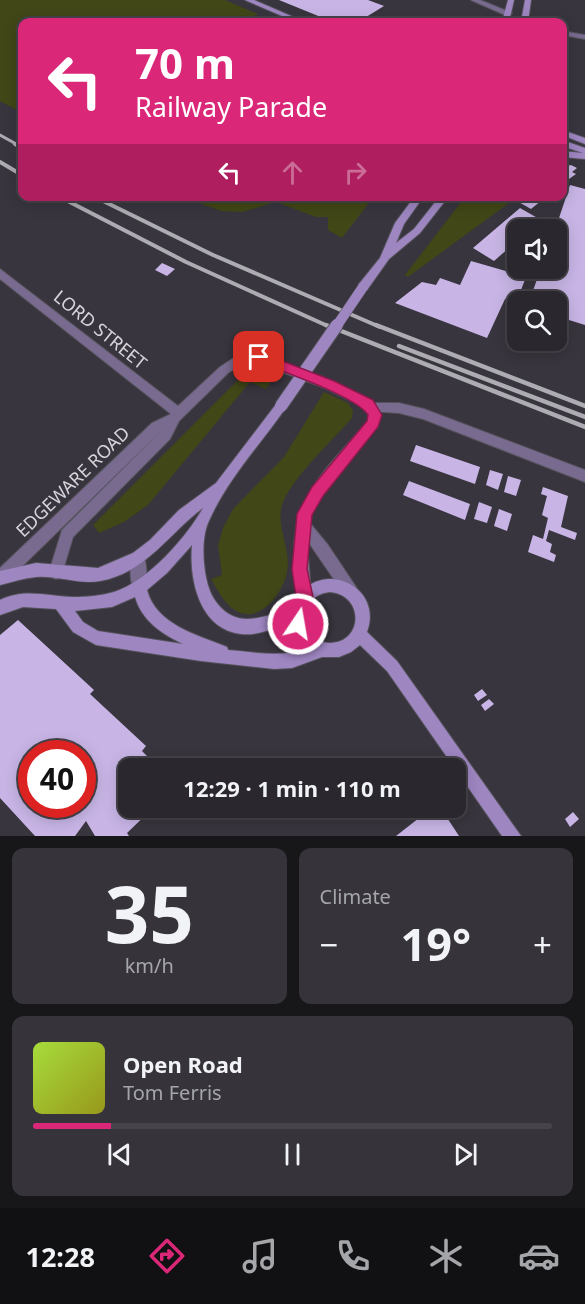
<!DOCTYPE html>
<html lang="en">
<head>
<meta charset="utf-8">
<style>
	body { margin:0; font-family:"Noto Sans",sans-serif; background:#36343a; color:#f1f3f6; height:100vh; display:flex; flex-direction:column; font-size:22px; white-space:nowrap }
	* { box-sizing:border-box; margin:0 }
	p { font-size:20px; color:#a5a6aa }
	.icon { flex:none; width:33px; height:33px; fill:none; stroke:currentColor; stroke-width:2; stroke-linecap:round; stroke-linejoin:round }
	.map { position:relative; height:836px; overflow:hidden }
	.side { display:flex; flex-direction:column; gap:12px; padding:12px; background:#171619; flex:1 }
	.side>* { flex:none }
	.banner { position:absolute; left:18px; top:18px; width:549px; height:183px; border-radius:12px; box-shadow:0 3px 15px #0003,0 0 0 2px #46444a; background:#db2777; color:#fff; overflow:hidden }
	.controls { position:absolute; left:507px; top:219px; display:grid; gap:12px }
	.controls a { display:grid; place-items:center; width:60px; height:60px; border-radius:12px; background:#2a282e; box-shadow:0 3px 15px #0003,0 0 0 2px #46444a; font-size:30px }
	.speed { position:absolute; left:18px; top:740px; display:flex; gap:12px; font-size:30px; font-weight:700; text-align:center }
	.speed>* { display:grid; place-content:center; width:78px; height:78px; border-radius:50%; background:#2a282e; box-shadow:0 3px 15px #0003,0 0 0 2px #46444a; line-height:1 }
	.speed .limit { border:9px solid #d22; background:#fff; color:#111 }
	.pin { position:absolute; display:grid; place-items:center; width:51px; height:51px; color:#fff; margin:-26px; border-radius:12px; box-shadow:0 3px 9px #0006 }
	.me { position:absolute; width:66px; margin:-33px; rotate:12deg; stroke-linejoin:round; filter:drop-shadow(0 0 4px #0008) }
	.turn { display:flex; align-items:center; gap:21px; height:126px; padding:0 18px; font-size:27px }
	.turn .icon { width:78px; height:78px; stroke-width:2.5 }
	.turn b { display:block; font-size:42px; line-height:51px }
	.lanes { display:flex; align-items:center; height:57px; padding:0 18px; background:#0003; justify-content:center; gap:30px; direction:ltr }
	.lanes .off { opacity:.35 }
	.big { font-size:45px; font-weight:700; line-height:1.1 }
	.side .card { flex:1; display:flex; flex-direction:column; justify-content:center; gap:9px; min-width:0; padding:0 21px; border-radius:12px; background:#36343a }
	.side .dial { align-items:center; gap:0 }
	.dial b { font-size:78px; line-height:1 }
	.song { display:flex; align-items:center; gap:18px }
	.cover { width:72px; height:72px; border-radius:9px; background:linear-gradient(135deg,hsl(80 70% 55%),hsl(60 70% 35%)) }
	.played { height:6px; border-radius:3px; background:linear-gradient(90deg,#db2777 15%,#46444a 15%) }
	.keys { display:flex; justify-content:space-around; direction:ltr }
	.heat { display:flex; justify-content:space-between; align-items:center; font-size:33px; direction:ltr }
	.side .tiles { flex:1; display:grid; gap:12px; grid-template-columns:1fr 1fr }
	.card:last-child { grid-column:span 2 }
	.trip { position:absolute; left:118px; top:758px; width:348px; height:60px; border-radius:12px; background:#2a282e; box-shadow:0 3px 15px #0003,0 0 0 2px #46444a; font-weight:700; line-height:60px; text-align:center }
	.tab-bar { display:flex; height:96px; justify-content:space-around; align-items:center; background:#111012; color:#a5a6aa }
	.tab-bar .icon { width:42px; height:42px }
	.tab-bar .active { color:#db2777 }
	.tab-bar b { font-size:27px; color:#f1f3f6 }
	.map>svg:first-child { display:block }
</style>
</head>
<body>
<div class="map">
<svg width="585" height="836" viewBox="0 0 585 836">
	<rect width="100%" height="100%" fill="#38353e"/>
	<g fill="#414717">
		<path d="M0,0H225L258,14L243,22H22V113L0,101Z"/>
		<path d="M356,197L368,204L342,238L328,230V217H316L276,202L242,212L221,211L183,197Z"/>
		<path d="M465,197H517L408,277L405,275Z"/>
		<path d="M257,367H267L277,372L266,389L250,382L148,505L124,522L99,533L93,525L246,372Z"/>
		<path d="M324,392L348,403L353,411L352,418C332,441 296,474 284,500C273,522 292,549 287,572C283,595 256,628 232,608C223,601 217,589 211,579L222,575L218,545L223,528L233,509L284,457Z"/>
	</g>
	<g fill="#c8b5e6" fill-rule="evenodd">
		<path d="M279,0H368L384,6L358,22H333Z"/>
		<path d="M571,165L577,168L572,172L576,174L562,184V167Z"/>
		<path d="M570,185L585,189V325L556,316V302H529L541,268H556V230H555Z"/>
		<path d="M523,196H547L531,209L517,201Z"/>
		<path d="M520,208L541,220L530,230H518V240L494,261L473,248Z"/>
		<path d="M471,261L526,277L516,303L505,299L487,338L395,303L422,282L436,285L440,278L460,285Z"/>
		<path d="M162,263L175,269L167,276L155,270Z"/>
		<path d="M416,445L480,467L475,484L410,461Z"/>
		<path d="M490,470L503,474L498,490L486,485Z"/>
		<path d="M508,476L521,480L516,496L504,492Z"/>
		<path d="M409,481L470,504L465,520L403,495Z"/>
		<path d="M543,487L568,496L561,527L577,533L575,540L549,530L546,541L552,544L550,552L556,555L554,562L528,552L533,535L543,539L548,518L542,515L547,496L541,494Z"/>
		<path d="M479,502L492,507L487,523L474,519Z"/>
		<path d="M499,509L512,514L507,531L494,526Z"/>
		<path d="M18,620L94,690L90,694L146,746L142,751L159,768H129V807H154L127,833L129,836H95L86,821L75,836H35L0,798V635ZM32,753H82V804H32Z"/>
		<path d="M482,689L487,695L478,701L474,695Z"/>
		<path d="M489,699L494,704L485,711L481,705Z"/>
		<path d="M433,807H440L459,836H396Z"/>
		<path d="M573,812L579,819L570,827L565,819Z"/>
	</g>
	<g fill="none" stroke-linecap="round" stroke-linejoin="round">
		<defs>
			<path id="lane" d="M372,403H399L424,409L585,470V482L423,419L399,413L368,411L366,408L368,405Z"/>
			<g id="street">
				<path d="M471,0H480L512,13L505,15Z"/>
				<path d="M562,31L585,35V39L562,35Z"/>
				<path d="M0,269L178,406L220,367L235,357L254,353L333,382L372,401L381,415L377,427L322,494L315,506L309,522L328,545L356,587L358,592L356,597L351,599L346,597L307,540C307,553 313,595 310,602L305,604L300,602C295,589 294,574 294,561C291,495 329,467 368,421L369,416L364,407L325,388L254,362L242,364L228,373L179,421L170,439L73,537L61,577L56,579L51,577L49,572L62,530L163,429L5,583L0,585V568L152,423L171,414L0,279Z"/>
				<path d="M138,551L143,553C147,564 148,582 144,592L139,594L134,592C130,582 129,564 133,553Z"/>
			</g>
			<g id="secondary">
				<path d="M245,0H254L305,22H296Z"/>
				<path d="M508,0H514L509,22H502Z"/>
				<path d="M525,0H531L528,22H521Z"/>
				<path d="M562,130L585,138V144L562,135Z"/>
				<path d="M562,140L585,148V159L562,157V151L583,153L562,146Z"/>
				<path d="M415,196H424L404,224L396,243L414,229L440,196H449L420,233L389,259L367,290H359L358,287L359,284L380,258L395,223Z"/>
				<path d="M281,401L285,403L287,406L285,409C259,446 226,481 208,523C200,542 203,582 214,599C235,631 262,617 292,608C312,555 385,582 367,632L397,661L521,836H502L387,671L360,645L351,652L339,657H322L292,668L274,669L201,661L96,645L73,632L56,609L23,607L0,615V600C24,588 47,596 73,597C86,597 101,596 114,592C148,581 186,538 203,508C169,533 146,573 100,581C79,585 57,575 36,577C24,578 12,582 0,585V571L36,563L98,568L133,553L150,540L179,510L216,483L277,403ZM192,545C189,579 199,629 241,634C257,636 275,628 290,623L296,639L305,649C280,658 254,652 228,650L227,647C198,635 156,625 147,590L167,573ZM330,592C365,595 363,643 330,643C297,643 296,595 330,592ZM135,597C142,621 162,634 183,644L98,631L83,622L75,611L112,607Z"/>
			</g>
		</defs>
		<use href="#lane" stroke="#54525a" stroke-width="2"/>
		<use href="#street" stroke="#54525a" stroke-width="2"/>
		<use href="#secondary" stroke="#54525a" stroke-width="2"/>
		<use href="#lane" fill="#796a8f" fill-rule="evenodd"/>
		<use href="#street" fill="#796a8f" fill-rule="evenodd"/>
		<use href="#secondary" fill="#9e86c1" fill-rule="evenodd"/>
		<path stroke="#aeacb3" stroke-width="3" d="M0,135L18,145"/>
		<g stroke="#aeacb3" stroke-width="4">
			<path d="M15,144L22,148"/>
			<path d="M0,162L22,175"/>
			<path d="M58,196L186,262L330,327"/>
			<path d="M93,196L213,255L380,327"/>
		</g>
		<g stroke="#aeacb3" stroke-width="4.5">
			<path d="M326,325L585,427"/>
			<path d="M376,325L585,406"/>
			<path d="M399,346L585,417"/>
		</g>
		<defs>
			<path id="secondary-bridge-far1" d="M336,327L363,287"/>
			<path id="secondary-bridge" d="M281,406L337,325"/>
		</defs>
		<use href="#secondary-bridge-far1" stroke="#54525a" stroke-width="11" stroke-linecap="butt"/>
		<use href="#secondary-bridge" stroke="#54525a" stroke-width="14" stroke-linecap="butt"/>
		<use href="#secondary-bridge-far1" stroke="#9e86c1" stroke-width="10"/>
		<use href="#secondary-bridge" stroke="#9e86c1" stroke-width="12"/>
	</g>
	<path fill="#db2777" stroke="#8e194d" stroke-width="1.5" d="M259,352L334,381L373,400L382,415L378,427L323,496L312,515L307,569L313,597L306,614L307,624L304,630L298,633L293,630L289,614L296,597L292,569L297,514L312,487L367,421L368,415C356,396 279,370 255,361L253,357L255,353Z"/>
	<g text-anchor="middle" stroke-width="6" stroke-linejoin="round" paint-order="stroke">
		<g font-size="18" fill="#d6d4da" stroke="#38353e">
			<text transform="translate(100 330) rotate(39)" y="6">LORD STREET</text>
			<text transform="translate(73 482) rotate(-44)" y="6">EDGEWARE ROAD</text>
		</g>
	</g>
</svg>
<div class="controls">
<a><svg class="icon" aria-label="sound" viewBox="0 0 24 24"><path d="M4 9h4l5-4v14l-5-4H4zM17 9q2 3 0 6"/></svg></a>
<a><svg class="icon" aria-label="search" viewBox="0 0 24 24"><circle cx="10" cy="10" r="6"/><path d="M15 15l6 6"/></svg></a>
</div>
<div class="speed"><div class="limit">40</div></div>
<div class="pin" style="left:259px;top:357px;background:#d93025"><svg class="icon" aria-label="arrive" viewBox="0 0 24 24"><path d="M6 21V4h12l-3 4 3 4H6"/></svg></div>
<svg class="me" style="left:298px;top:624px" viewBox="-20 -20 40 40"><circle r="17" fill="#db2777" stroke="#fff" stroke-width="3"/><path d="M0-11L8 9 0 5-8 9z" fill="#fff"/></svg>
<div class="trip">12:29 · 1 min · 110 m</div>
<div class="banner">
<div class="turn"><svg class="icon" aria-label="left" viewBox="0 0 24 24"><path d="M17 20v-9H6M10 6l-5 5 5 5"/></svg><div><b>70 m</b>Railway Parade</div></div>
<div class="lanes"><svg class="icon" aria-label="left" viewBox="0 0 24 24"><path d="M17 20v-9H6M10 6l-5 5 5 5"/></svg><svg class="icon off" aria-label="ahead" viewBox="0 0 24 24"><path d="M12 20V5M6 11l6-6 6 6"/></svg><svg class="icon off" aria-label="right" viewBox="0 0 24 24"><path d="M7 20v-9h11M14 6l5 5-5 5"/></svg></div>
</div>
</div>
<section class="side">
<div class="tiles">
<div class="card dial"><b>35</b><p>km/h</p></div>
<div class="card"><p>Climate</p>
<div class="heat"><a>−</a><b class="big">19°</b><a>+</a></div>
</div>
<div class="card">
<div class="song"><i class="cover"></i><div><b>Open Road</b><p>Tom Ferris</p></div></div>
<div class="played"></div>
<div class="keys"><svg class="icon" aria-label="previous" viewBox="0 0 24 24"><path d="M18 5L8 12l10 7zM5 5v14"/></svg><svg class="icon" aria-label="pause" viewBox="0 0 24 24"><path d="M8 5v14M16 5v14"/></svg><svg class="icon" aria-label="next" viewBox="0 0 24 24"><path d="M6 5l10 7-10 7zM19 5v14"/></svg></div>
</div>
</div>
</section>
<nav class="tab-bar">
<b>12:28</b>
<svg class="icon active" aria-label="directions" viewBox="0 0 24 24"><path d="M12 3l9 9-9 9-9-9zM9 14v-3h6M13 9l2 2-2 2"/></svg>
<svg class="icon" aria-label="music" viewBox="0 0 24 24"><path d="M9 18V5l10-2v13"/><circle cx="6" cy="18" r="3"/><circle cx="16" cy="16" r="3"/></svg>
<svg class="icon" aria-label="phone" viewBox="0 0 24 24"><path d="M5 4h4l2 5-3 2q2 4 5 5l2-3 5 2v4C11 20 4 13 5 4z"/></svg>
<svg class="icon" aria-label="climate" viewBox="0 0 24 24"><path d="M12 3v18M4 7l16 10M4 17L20 7"/></svg>
<svg class="icon" aria-label="car" viewBox="0 0 24 24"><path d="M5 17H2v-5l4-1 3-4h7l3 4 3 1v5h-3M9 17h6M6 11h13"/><circle cx="7" cy="17" r="2"/><circle cx="17" cy="17" r="2"/></svg>
</nav>
</body>
</html>
